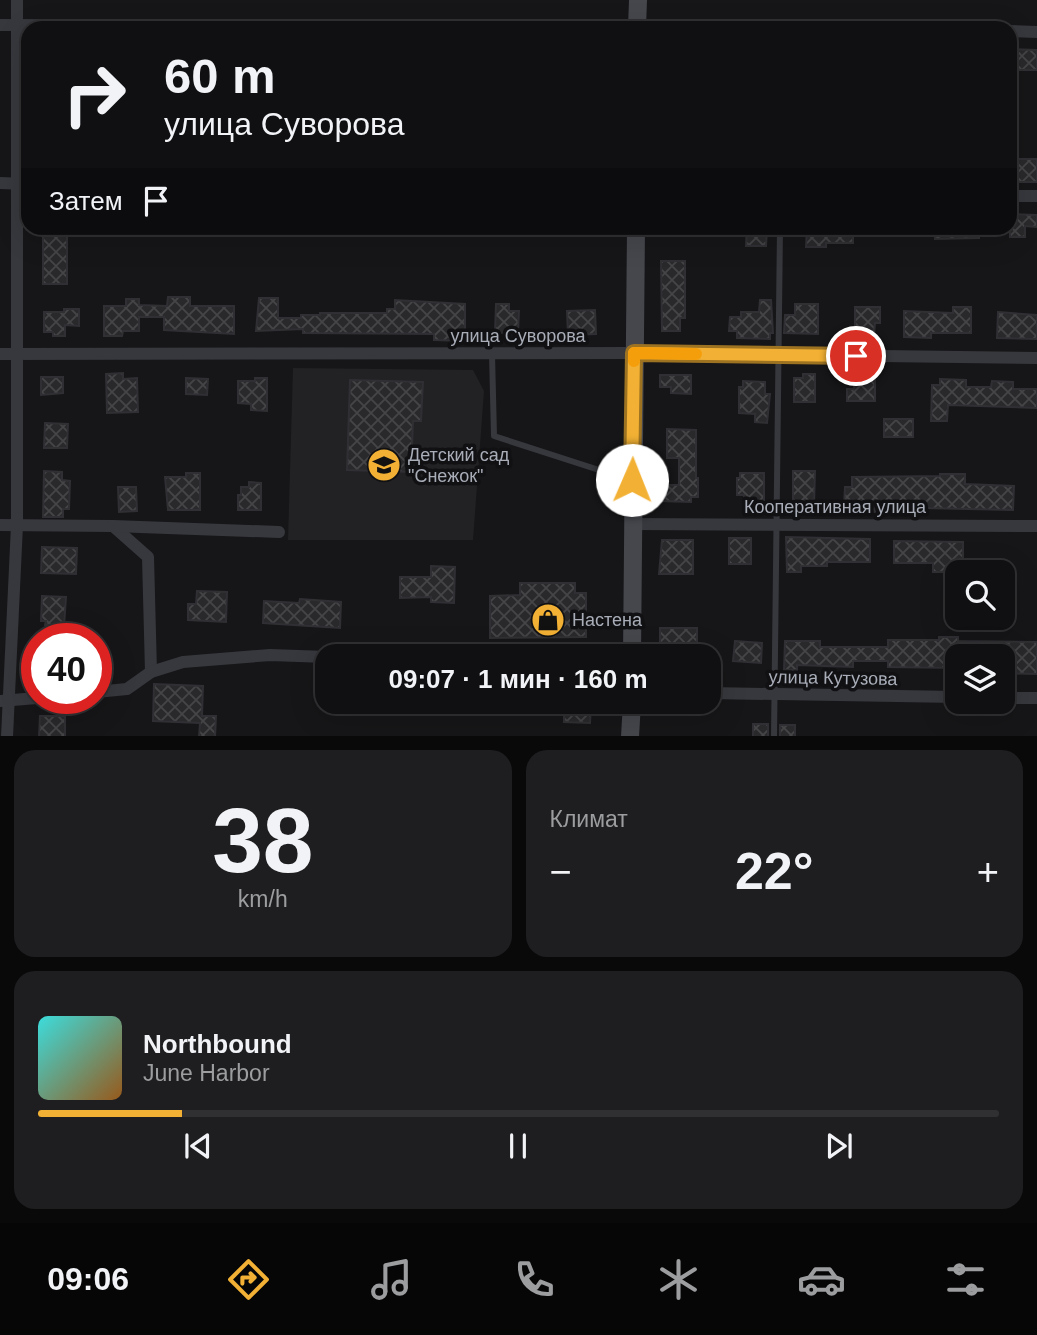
<!DOCTYPE html>
<html lang="ru">
<head>
<meta charset="utf-8">
<style>
	body { margin:0; font-family:Arial,sans-serif; background:#1e1e20; color:#f1f3f6; height:100vh; display:flex; flex-direction:column; font-size:26px; white-space:nowrap }
	* { box-sizing:border-box; margin:0 }
	p { font-size:23px; color:#9c9d9f }
	.icon { flex:none; width:38px; height:38px; fill:none; stroke:currentColor; stroke-width:2; stroke-linecap:round; stroke-linejoin:round }
	.map { position:relative; height:736px; overflow:hidden }
	.details { display:flex; flex-direction:column; gap:14px; padding:14px; background:#09090a; flex:1 }
	.details>* { flex:none }
	.banner { position:absolute; left:21px; top:21px; width:996px; height:214px; border-radius:21px; box-shadow:0 7px 28px #0002,0 0 0 2px #303032; background:#101012; color:#f1f3f6; overflow:hidden }
	.tools { position:absolute; left:945px; top:560px; display:grid; gap:14px }
	.tools a { display:grid; place-items:center; width:70px; height:70px; border-radius:14px; background:#101012; box-shadow:0 7px 28px #0002,0 0 0 2px #303032; font-size:35px }
	.speed { position:absolute; left:21px; top:623px; display:flex; gap:14px; font-size:35px; font-weight:700; text-align:center }
	.speed>* { display:grid; place-content:center; width:91px; height:91px; border-radius:50%; background:#101012; box-shadow:0 7px 28px #0002,0 0 0 2px #303032; line-height:1 }
	.speed .limit { border:10px solid #d22; background:#fff; color:#111 }
	.pin { position:absolute; display:grid; place-items:center; width:60px; height:60px; color:#fff; margin:-30px; border:4px solid #fff; border-radius:50%; box-shadow:0 2px 7px #0007 }
	.me { position:absolute; width:77px; margin:-38px; rotate:1deg; stroke-linejoin:round; filter:drop-shadow(0 0 5px #0008) }
	.turn { display:flex; align-items:center; gap:24px; height:147px; padding:0 28px; font-size:32px }
	.turn .icon { width:91px; height:91px; stroke-width:2.5 }
	.turn b { display:block; font-size:49px; line-height:60px }
	.then { display:flex; align-items:center; height:66px; padding:0 28px; background:#0003; gap:14px; font-size:26px }
	.big { font-size:52px; font-weight:600; line-height:1.1 }
	.details .tile { flex:1; display:flex; flex-direction:column; justify-content:center; gap:10px; min-width:0; padding:0 24px; border-radius:21px; background:#1e1e20 }
	.details .dial { align-items:center; gap:0 }
	.dial b { font-size:91px; line-height:1 }
	.song { display:flex; align-items:center; gap:21px }
	.cover { width:84px; height:84px; border-radius:10px; background:linear-gradient(135deg,hsl(180 70% 55%),hsl(30 70% 35%)) }
	.played { height:7px; border-radius:4px; background:linear-gradient(90deg,#f2b134 15%,#303032 15%) }
	.keys { display:flex; justify-content:space-around; direction:ltr }
	.heat { display:flex; justify-content:space-between; align-items:center; font-size:38px; direction:ltr }
	.details .tiles { flex:1; display:grid; gap:14px; grid-template-columns:1fr 1fr }
	.tile:last-child { grid-column:span 2 }
	.trip { position:absolute; left:315px; top:644px; width:406px; height:70px; border-radius:21px; background:#101012; box-shadow:0 7px 28px #0002,0 0 0 2px #303032; font-weight:600; line-height:70px; text-align:center }
	.tab-bar { display:flex; height:112px; justify-content:space-around; align-items:center; background:#060607; color:#9c9d9f }
	.tab-bar .icon { width:49px; height:49px }
	.tab-bar .on { color:#f2b134 }
	.tab-bar b { font-size:32px; color:#f1f3f6 }
	.map>svg:first-child { display:block }
</style>
</head>
<body>
<div class="map">
<svg width="1037" height="737" viewBox="0 0 1037 737">
	<defs>
		<pattern id="building-cross-hatch" width="8" height="8" patternUnits="userSpaceOnUse" patternTransform="scale(1.75)"><rect width="8" height="8" fill="#29292c"/><path d="M0 0l8 8M0 8l8-8" fill="none" stroke="#454548"/></pattern>
	</defs>
	<rect width="100%" height="100%" fill="#161618"/>
	<path fill="#222225" d="M293,368L473,370L484,391L473,540H288Z"/>
	<g fill="url(#building-cross-hatch)" stroke="#303034" stroke-width="2">
		<path d="M1010,49L1037,50V70H1010Z"/>
		<rect x="1015" y="159" width="22" height="23"/>
		<path d="M1010,214L1037,215V227L1025,226V237H1010Z"/>
		<rect x="43" y="228" width="24" height="56"/>
		<path d="M747,228H767L766,246H746Z"/>
		<path d="M807,228H853V243H826V247H806Z"/>
		<path d="M935,228H979V238L935,239Z"/>
		<path d="M661,261H685V318H680V331H662Z"/>
		<path d="M168,297H190V306H234V334L164,330V317H139V331H123L122,336H104V306H126V299H139V305L167,306Z"/>
		<path d="M259,298H278V318H301V315H320V313H387V309H395V300L465,304V341L434,340V334L303,333V329L256,331Z"/>
		<path d="M760,300H771L773,333H770V339L737,338V331H729L730,317H741V312H759Z"/>
		<path d="M496,304H509V311H519L518,333H495Z"/>
		<path d="M795,304H818V334L784,333L785,315H795Z"/>
		<path d="M855,307H880V323H875L874,335H855Z"/>
		<path d="M953,307H971V333H931V338L904,337V311L953,313Z"/>
		<path d="M64,309H79V326L65,325V336H53V332H44V312H64Z"/>
		<path d="M595,310L596,334L568,335L567,311Z"/>
		<path d="M998,312L1037,315V339L997,338Z"/>
		<path d="M123,373V379L137,378L138,412L107,413L106,374Z"/>
		<path d="M803,374H815V402H794V378H803Z"/>
		<path d="M660,375H691V394L671,393V387H660Z"/>
		<path d="M41,377H63V393L41,395Z"/>
		<path d="M186,378L208,379L207,395L186,394Z"/>
		<path d="M255,378H267V411L251,410V404L238,403V381H255Z"/>
		<path d="M854,379H875V401H847V389H854Z"/>
		<path d="M940,379L966,380V387H991L992,381L1013,382V389H1037V408L948,405L947,421H931L932,385H940Z"/>
		<path d="M350,380L423,382L421,421H413L411,472L347,470Z"/>
		<path d="M743,381L765,382V394H770L767,423L755,422V414L739,413V387H743Z"/>
		<rect x="884" y="419" width="29" height="18"/>
		<path d="M45,423L68,424L67,448H44Z"/>
		<path d="M667,429L696,430V478H698V497H691V502L659,501V485H679V458H667Z"/>
		<path d="M44,471L62,472V480L70,481L69,509H63V517H43Z"/>
		<path d="M793,471H815L814,505H793Z"/>
		<path d="M186,473H200V510H168L165,477H186Z"/>
		<path d="M740,473H764V504H744V495H737V478H740Z"/>
		<path d="M940,474H965V484L1014,486L1013,510L875,507V512L849,511V505H844L845,487H852V477L940,476Z"/>
		<path d="M249,482L261,483V510H238V495H241V487H249Z"/>
		<path d="M118,487H136L137,511L119,512Z"/>
		<path d="M786,537L870,539V562H827V566H801V572H787Z"/>
		<rect x="729" y="538" width="22" height="26"/>
		<path d="M662,540H693V574H659Z"/>
		<path d="M894,541L963,542V561H973V572H933V563H894Z"/>
		<path d="M42,547L77,548L76,574L41,573Z"/>
		<path d="M431,566L455,567L454,603L431,602V597L400,598V577H431Z"/>
		<path d="M520,583H575V593H586V637L490,638V596L520,595Z"/>
		<path d="M197,591L227,592L226,622L188,620V604H196Z"/>
		<path d="M42,596L66,597L64,626L45,625L46,621H41Z"/>
		<path d="M300,599L341,602L340,628L263,623L264,601L299,603Z"/>
		<rect x="660" y="628" width="37" height="28"/>
		<path d="M939,637H958V641L1037,642V674L1003,673V656H957V668L888,667V661H853V667L797,665V670H784L785,641H820V647H888V640H939Z"/>
		<path d="M735,641L762,643L761,663L733,661Z"/>
		<path d="M154,684L203,686L202,716H216L215,737H199L200,723L153,721Z"/>
		<path d="M564,706H591L590,723L564,722Z"/>
		<path d="M40,716H65V737H39Z"/>
		<rect x="753" y="724" width="15" height="13"/>
		<rect x="780" y="725" width="15" height="12"/>
	</g>
	<g fill="none" stroke-linecap="round" stroke-linejoin="round">
		<g stroke="#37383d" stroke-width="6">
			<path d="M492,354L494,436L630,480"/>
			<path d="M774,737L780,228"/>
		</g>
		<g stroke="#37383d" stroke-width="12">
			<path d="M0,25L790,28"/>
			<path d="M1010,31L1037,32"/>
			<path d="M0,183L28,184"/>
			<path d="M1010,196H1037"/>
			<path d="M0,354L634,353L1037,358"/>
			<path d="M632,524L1037,526"/>
			<path d="M0,525L113,526L148,557L151,672"/>
			<path d="M113,526L279,532"/>
			<path d="M96,692L127,689L151,672L183,662L270,655L327,657"/>
			<path d="M709,693L957,697"/>
			<path d="M1003,698H1037"/>
			<path d="M0,701L37,698"/>
			<path d="M7,737L17,525V0"/>
		</g>
		<g stroke="#45474d" stroke-width="18">
			<path d="M637,28L638,0"/>
			<path d="M632,656L636,228"/>
			<path d="M630,737L632,702"/>
		</g>
	</g>
	<g fill="none" stroke-linecap="round" stroke-linejoin="round">
		<defs>
			<path id="route" d="M632,480L634,353L856,356"/>
		</defs>
		<use href="#route" stroke="#9d7322" stroke-width="18"/>
		<use href="#route" stroke="#f2b134" stroke-width="12"/>
		<path stroke="#f59e0b" stroke-width="12" d="M634,361V353L696,354"/>
	</g>
	<defs>
		<symbol id="school-disc" viewBox="-11 -11 22 22"><circle r="9.5" fill="#f2b134" stroke="#111113"/><path d="M0-5L7-2L0 1L-7-2ZM-4 1L0 2.5L4 1V4Q0 6-4 4Z" fill="#111"/></symbol>
		<symbol id="shop-disc" viewBox="-11 -11 22 22"><circle r="9.5" fill="#f2b134" stroke="#111113"/><path d="M-5-2.5h2.3a2.7 3.5 0 0 1 5.4 0H5L5.5 6h-11ZM-1.5-2.5h3a1.5 2.3 0 0 0-3 0Z" fill="#111"/></symbol>
	</defs>
	<g fill-rule="evenodd">
		<use href="#school-disc" x="365" y="446" width="38" height="38"/>
		<use href="#shop-disc" x="529" y="601" width="38" height="38"/>
	</g>
	<g text-anchor="middle" stroke-width="7" stroke-linejoin="round" paint-order="stroke">
		<g font-size="18" fill="#a8adb8" stroke="#111113">
			<text x="518" y="342">улица Суворова</text>
			<text x="835" y="513">Кооперативная улица</text>
			<text transform="translate(833 678) rotate(1)" y="6">улица Кутузова</text>
		</g>
		<g font-size="18" fill="#a8adb8" stroke="#111113" text-anchor="start">
			<text x="408" y="461">Детский сад<tspan x="408" dy="21">"Снежок"</tspan></text>
			<text x="572" y="626">Настена</text>
		</g>
	</g>
</svg>
<div class="tools">
<a><svg class="icon" aria-label="search" viewBox="0 0 24 24"><circle cx="10" cy="10" r="6"/><path d="M15 15l6 6"/></svg></a>
<a><svg class="icon" aria-label="layers" viewBox="0 0 24 24"><path d="M12 4l9 5-9 5-9-5zM3 14l9 5 9-5"/></svg></a>
</div>
<div class="speed"><div class="limit">40</div></div>
<div class="pin" style="left:856px;top:356px;background:#d93025"><svg class="icon" aria-label="arrive" viewBox="0 0 24 24"><path d="M6 21V4h12l-3 4 3 4H6"/></svg></div>
<svg class="me" style="left:632px;top:480px" viewBox="-20 -20 40 40"><circle r="19" fill="#fff"/><path d="M0-13L10 11 0 6-10 11z" fill="#f2b134"/></svg>
<div class="trip">09:07 · 1 мин · 160 m</div>
<div class="banner">
<div class="turn"><svg class="icon" aria-label="right" viewBox="0 0 24 24"><path d="M7 20v-9h11M14 6l5 5-5 5"/></svg><div><b>60 m</b>улица Суворова</div></div>
<div class="then">Затем<svg class="icon" aria-label="arrive" viewBox="0 0 24 24"><path d="M6 21V4h12l-3 4 3 4H6"/></svg></div>
</div>
</div>
<section class="details">
<div class="tiles">
<div class="tile dial"><b>38</b><p>km/h</p></div>
<div class="tile"><p>Климат</p>
<div class="heat"><a>−</a><b class="big">22°</b><a>+</a></div>
</div>
<div class="tile">
<div class="song"><i class="cover"></i><div><b>Northbound</b><p>June Harbor</p></div></div>
<div class="played"></div>
<div class="keys"><svg class="icon" aria-label="previous" viewBox="0 0 24 24"><path d="M18 5L8 12l10 7zM5 5v14"/></svg><svg class="icon" aria-label="pause" viewBox="0 0 24 24"><path d="M8 5v14M16 5v14"/></svg><svg class="icon" aria-label="next" viewBox="0 0 24 24"><path d="M6 5l10 7-10 7zM19 5v14"/></svg></div>
</div>
</div>
</section>
<nav class="tab-bar">
<b>09:06</b>
<svg class="icon on" aria-label="directions" viewBox="0 0 24 24"><path d="M12 3l9 9-9 9-9-9zM9 14v-3h6M13 9l2 2-2 2"/></svg>
<svg class="icon" aria-label="music" viewBox="0 0 24 24"><path d="M9 18V5l10-2v13"/><circle cx="6" cy="18" r="3"/><circle cx="16" cy="16" r="3"/></svg>
<svg class="icon" aria-label="phone" viewBox="0 0 24 24"><path d="M5 4h4l2 5-3 2q2 4 5 5l2-3 5 2v4C11 20 4 13 5 4z"/></svg>
<svg class="icon" aria-label="climate" viewBox="0 0 24 24"><path d="M12 3v18M4 7l16 10M4 17L20 7"/></svg>
<svg class="icon" aria-label="car" viewBox="0 0 24 24"><path d="M5 17H2v-5l4-1 3-4h7l3 4 3 1v5h-3M9 17h6M6 11h13"/><circle cx="7" cy="17" r="2"/><circle cx="17" cy="17" r="2"/></svg>
<svg class="icon" aria-label="filters" viewBox="0 0 24 24"><path d="M4 7h16M4 17h16"/><circle cx="9" cy="7" r="2"/><circle cx="15" cy="17" r="2"/></svg>
</nav>
</body>
</html>
